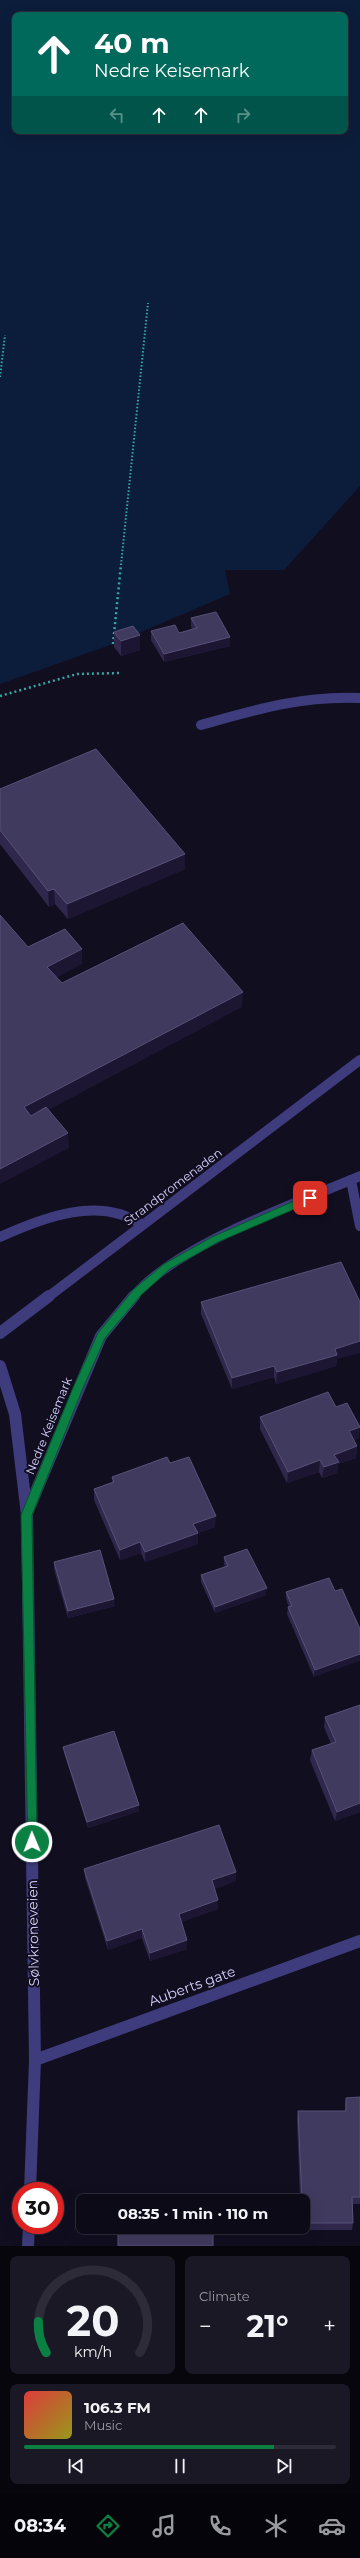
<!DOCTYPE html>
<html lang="en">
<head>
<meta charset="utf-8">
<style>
	body { margin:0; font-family:Montserrat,sans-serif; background:#1b1825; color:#f1f3f6; height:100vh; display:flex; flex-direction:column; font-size:15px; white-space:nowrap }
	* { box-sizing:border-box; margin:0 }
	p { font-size:13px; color:#9a9aa2 }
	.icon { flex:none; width:22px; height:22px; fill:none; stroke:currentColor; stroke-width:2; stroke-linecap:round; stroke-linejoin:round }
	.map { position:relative; height:2246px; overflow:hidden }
	.details { display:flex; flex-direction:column; gap:10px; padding:10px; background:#07060d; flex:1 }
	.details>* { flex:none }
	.top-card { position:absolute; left:12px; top:12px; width:336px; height:122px; border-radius:8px; box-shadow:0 4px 16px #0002,0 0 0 1px #2d2b37; background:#00695c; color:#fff; overflow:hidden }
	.speed { position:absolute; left:12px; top:2182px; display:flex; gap:8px; font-size:20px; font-weight:700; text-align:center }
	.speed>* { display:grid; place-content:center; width:52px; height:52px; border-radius:50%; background:#0d0a18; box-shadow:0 4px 16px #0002,0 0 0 1px #2d2b37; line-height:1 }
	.speed .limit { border:6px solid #d22; background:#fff; color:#111 }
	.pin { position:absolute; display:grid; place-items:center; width:34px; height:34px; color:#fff; margin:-17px; border-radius:8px; box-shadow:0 2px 6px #0006 }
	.me { position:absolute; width:44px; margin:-22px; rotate:359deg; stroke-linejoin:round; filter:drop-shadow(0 0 3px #0008) }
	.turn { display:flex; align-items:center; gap:14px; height:84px; padding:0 16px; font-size:18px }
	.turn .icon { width:52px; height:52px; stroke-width:2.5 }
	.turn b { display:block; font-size:28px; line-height:34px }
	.lanes { display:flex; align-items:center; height:38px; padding:0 16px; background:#0003; justify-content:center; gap:20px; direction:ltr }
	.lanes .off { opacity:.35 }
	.big { font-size:30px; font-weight:700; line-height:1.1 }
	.details .card { flex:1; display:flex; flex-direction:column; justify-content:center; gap:6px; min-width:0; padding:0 14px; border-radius:8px; background:#1b1825 }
	.details .dial { align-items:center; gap:0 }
	.dial svg { height:104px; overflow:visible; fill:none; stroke:#2d2b37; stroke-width:7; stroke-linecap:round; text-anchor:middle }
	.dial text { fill:#f1f3f6; stroke:none }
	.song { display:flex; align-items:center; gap:12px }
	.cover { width:48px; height:48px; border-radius:6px; background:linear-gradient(135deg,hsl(0 70% 55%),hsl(60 70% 35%)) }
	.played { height:4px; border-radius:2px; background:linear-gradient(90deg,#0b8043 80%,#2d2b37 80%) }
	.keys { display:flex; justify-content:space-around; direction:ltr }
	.heat { display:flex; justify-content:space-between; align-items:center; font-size:22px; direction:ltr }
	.details .tiles { flex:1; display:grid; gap:10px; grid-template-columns:1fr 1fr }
	.card:last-child { grid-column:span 2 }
	.trip { position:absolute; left:76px; top:2194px; width:234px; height:40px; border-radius:8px; background:#0d0a18; box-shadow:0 4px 16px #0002,0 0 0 1px #2d2b37; font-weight:700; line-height:40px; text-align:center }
	.dock { display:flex; height:64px; justify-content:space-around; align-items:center; background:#05040a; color:#9a9aa2 }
	.dock .icon { width:28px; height:28px }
	.dock .on { color:#0b8043 }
	.dock b { font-size:18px; color:#f1f3f6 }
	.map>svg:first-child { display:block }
</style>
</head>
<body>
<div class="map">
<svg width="360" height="2246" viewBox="0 0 360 2246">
	<rect width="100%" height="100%" fill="#110e20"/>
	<path fill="#0c1d3b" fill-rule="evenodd" d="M0,0H360V486L284,570H225L230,594L113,644L0,684ZM15,15H345V131H15Z"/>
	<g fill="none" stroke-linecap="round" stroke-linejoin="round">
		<g stroke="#36aaa2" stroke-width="2" stroke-dasharray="1.5 2" stroke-linecap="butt">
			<path d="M0,377L5,335"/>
			<path d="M121,565L148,303"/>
		</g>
		<g stroke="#36aaa2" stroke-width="2.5" stroke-dasharray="2 3" stroke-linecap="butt">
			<path d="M113,644L121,564"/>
			<path d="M0,696L77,674L121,673"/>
		</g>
		<g stroke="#3e3c7c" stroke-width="10">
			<path d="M201,725C254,710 304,695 360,698"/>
			<path d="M351,1180L360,1226"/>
			<path d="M0,1237C42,1218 100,1195 142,1225"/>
		</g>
		<g stroke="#3e3c7c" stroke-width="10">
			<path d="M48,1297L360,1060"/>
			<path d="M133,1297C176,1245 297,1203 360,1176"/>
		</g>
		<g stroke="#3e3c7c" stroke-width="12">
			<path d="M0,1333L49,1296"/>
			<path d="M0,1366L15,1414L27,1515L35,2060L30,2191"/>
			<path d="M27,1513L101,1336L134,1296"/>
			<path d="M35,2060L360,1941"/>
			<path d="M28,2246L29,2225"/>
		</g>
	</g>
	<g fill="#2f284c">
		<path d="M191,618L230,637V646L164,662L151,640V631L179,633L192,629L191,626Z"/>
		<path d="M114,632L140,650L121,656L114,647Z"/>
		<path d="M0,789L185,854V869L68,919L55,904L49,907L0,844Z"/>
		<path d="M201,1302L337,1359L336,1366L276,1384L274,1377L232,1389L201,1314Z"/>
		<path d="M336,1407L359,1438L354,1440L357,1446L356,1458L338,1464L337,1473L322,1478L319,1472L287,1483L260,1429V1417Z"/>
		<path d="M170,1463L215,1527L198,1533V1544L145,1562L141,1553L120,1560L94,1500V1489L112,1482V1477Z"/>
		<path d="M224,1557L266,1595L215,1613L201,1582V1575L225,1566L224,1564Z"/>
		<path d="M54,1562L115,1606L68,1618L54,1569Z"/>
		<path d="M329,1578L314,1677L287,1614L288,1607H289L286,1599V1592Z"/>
		<path d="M360,1705V1812L335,1821L310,1760L312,1750L331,1744L324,1727L325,1717Z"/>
		<path d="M63,1747L139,1805V1811L88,1828L64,1753Z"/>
		<path d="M84,1869L236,1881L214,1889L218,1909L181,1922L187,1940V1949L150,1961L142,1938L108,1950L85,1878Z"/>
		<path d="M360,2097V2204H353V2223L352,2230H301V2227H303V2201H300L297,2119L298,2111H345V2105L346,2098Z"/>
	</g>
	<g fill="#1c1633">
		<path d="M140,635V650L121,656V641Z"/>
		<path d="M230,637V646L164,662V654Z"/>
		<path d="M185,854V869L68,919L67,904Z"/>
		<path d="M54,889L55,904L49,907L48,891Z"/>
		<path d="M82,949V964L48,982L47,967Z"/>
		<path d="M243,992L242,1007L26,1122L24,1107Z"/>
		<path d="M68,1133L69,1148L0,1184V1169Z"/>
		<path d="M360,1341V1353L337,1359L336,1366L276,1384L277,1372L335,1349Z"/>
		<path d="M274,1366V1377L232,1389V1378Z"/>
		<path d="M360,1427L359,1438L348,1442L349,1431Z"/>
		<path d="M357,1446L356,1458L338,1464L337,1473L322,1478L324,1467L334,1455Z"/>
		<path d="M320,1460L319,1472L287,1483L288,1472Z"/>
		<path d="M216,1516L215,1527L198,1533V1544L145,1562V1552L193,1524Z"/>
		<path d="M140,1542L141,1553L120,1560V1550Z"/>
		<path d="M267,1588L266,1595L215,1613V1607Z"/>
		<path d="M114,1599L115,1606L68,1618V1611Z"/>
		<path d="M360,1654V1661L314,1677L315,1670Z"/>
		<path d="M360,1803V1812L335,1821L337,1812Z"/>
		<path d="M139,1805V1811L88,1828L87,1822Z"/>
		<path d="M236,1872V1881L211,1890L212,1880Z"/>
		<path d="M218,1900V1909L179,1923V1914Z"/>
		<path d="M142,1929V1938L108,1950L107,1941Z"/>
		<path d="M187,1940V1949L150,1961V1953Z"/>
	</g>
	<g fill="#413a5f" stroke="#585178">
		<path d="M216,612L230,637L164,654L151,631L175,625L179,633L197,628L191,618Z"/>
		<path d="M133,626L140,635L121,641L114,632Z"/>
		<path d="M96,749L185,854L67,904L54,889L48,891L0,830V789Z"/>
		<path d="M0,915L28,947L65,929L82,949L47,967L62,983L183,923L243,992L24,1107L31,1116L46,1107L68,1133L0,1169Z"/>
		<path d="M341,1262L360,1302V1341L335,1349L337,1355L277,1372L274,1366L232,1378L201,1302Z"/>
		<path d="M328,1392L336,1407L347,1403L360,1427L349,1431L357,1446L334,1455L339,1462L324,1467L320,1460L288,1472L260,1417Z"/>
		<path d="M167,1457L170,1463L189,1457L216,1516L193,1524L198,1533L145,1552L140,1542L120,1550L94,1489L114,1482L112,1477Z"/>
		<path d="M247,1549L267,1588L215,1607L201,1575L228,1566L224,1557Z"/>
		<path d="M100,1550L114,1599L68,1611L54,1562Z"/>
		<path d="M329,1578L335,1591L342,1589L360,1629V1654L315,1670L288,1607L292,1606L286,1592Z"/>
		<path d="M360,1705V1803L337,1812L312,1750L336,1742L325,1717Z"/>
		<path d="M114,1731L139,1805L87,1822L63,1747Z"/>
		<path d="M219,1825L236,1872L212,1880L218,1900L179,1914L187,1940L150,1953L142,1929L107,1941L84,1869Z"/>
		<path d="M360,2097V2197H352L353,2223H303V2201H302L298,2111H346V2098Z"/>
		<rect x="118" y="2227" width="95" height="19"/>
	</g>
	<path fill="#0b8043" stroke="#07532c" d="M310,1194L315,1198L313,1201L218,1242L170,1269L141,1295L105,1338L83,1388L32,1515L37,1842L32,1848L28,1846L21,1515L73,1388L98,1333L134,1289L164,1264L212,1237Z"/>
	<g text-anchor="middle" stroke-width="4" stroke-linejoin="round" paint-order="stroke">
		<g font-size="12" fill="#d5d0fc" stroke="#110e20">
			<text transform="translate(173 1187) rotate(-37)" y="4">Strandpromenaden</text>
			<text transform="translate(49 1426) rotate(-68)" y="4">Nedre Keisemark</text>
		</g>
		<g font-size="14" fill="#d5d0fc" stroke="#110e20">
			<text transform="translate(33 1933) rotate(-91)" y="5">Sølvkroneveien</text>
			<text transform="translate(192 1986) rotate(-20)" y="5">Auberts gate</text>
		</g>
	</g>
</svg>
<div class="speed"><div class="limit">30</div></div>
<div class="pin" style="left:310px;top:1198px;background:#d93025"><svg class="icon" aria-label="arrive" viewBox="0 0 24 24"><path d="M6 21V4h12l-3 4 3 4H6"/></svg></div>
<svg class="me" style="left:32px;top:1842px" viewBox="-20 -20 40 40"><circle r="17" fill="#0b8043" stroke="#fff" stroke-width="3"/><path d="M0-11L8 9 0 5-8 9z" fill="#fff"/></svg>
<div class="trip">08:35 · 1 min · 110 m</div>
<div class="top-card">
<div class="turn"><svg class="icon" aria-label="ahead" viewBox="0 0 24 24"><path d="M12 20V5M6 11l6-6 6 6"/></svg><div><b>40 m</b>Nedre Keisemark</div></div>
<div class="lanes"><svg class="icon off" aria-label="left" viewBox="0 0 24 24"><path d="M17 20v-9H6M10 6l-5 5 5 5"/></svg><svg class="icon" aria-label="ahead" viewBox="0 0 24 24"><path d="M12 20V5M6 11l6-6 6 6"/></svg><svg class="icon" aria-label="ahead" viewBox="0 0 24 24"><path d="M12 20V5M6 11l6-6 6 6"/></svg><svg class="icon off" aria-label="right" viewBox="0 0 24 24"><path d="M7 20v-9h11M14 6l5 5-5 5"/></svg></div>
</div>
</div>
<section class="details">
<div class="tiles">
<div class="card dial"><svg viewBox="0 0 100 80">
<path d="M14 69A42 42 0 1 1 86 69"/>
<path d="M14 69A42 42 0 0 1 8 45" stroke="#0b8043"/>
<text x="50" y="56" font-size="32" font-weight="700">20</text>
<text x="50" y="72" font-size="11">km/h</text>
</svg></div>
<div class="card"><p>Climate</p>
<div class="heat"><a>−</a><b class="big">21°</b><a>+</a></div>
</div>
<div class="card">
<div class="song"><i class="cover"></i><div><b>106.3 FM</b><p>Music</p></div></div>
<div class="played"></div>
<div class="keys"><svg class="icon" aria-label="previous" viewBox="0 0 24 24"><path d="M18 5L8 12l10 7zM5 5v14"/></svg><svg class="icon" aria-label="pause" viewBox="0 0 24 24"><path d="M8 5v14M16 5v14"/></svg><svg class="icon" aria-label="next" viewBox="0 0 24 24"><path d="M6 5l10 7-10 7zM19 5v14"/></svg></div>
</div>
</div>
</section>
<nav class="dock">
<b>08:34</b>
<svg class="icon on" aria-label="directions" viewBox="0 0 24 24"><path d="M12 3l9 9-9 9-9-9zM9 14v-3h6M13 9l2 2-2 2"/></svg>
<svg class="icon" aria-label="music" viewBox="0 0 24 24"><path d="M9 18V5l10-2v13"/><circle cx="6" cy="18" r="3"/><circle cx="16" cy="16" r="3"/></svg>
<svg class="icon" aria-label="phone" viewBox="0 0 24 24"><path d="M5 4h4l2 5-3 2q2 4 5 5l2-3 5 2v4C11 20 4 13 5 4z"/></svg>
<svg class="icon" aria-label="climate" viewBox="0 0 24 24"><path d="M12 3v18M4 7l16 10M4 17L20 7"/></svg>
<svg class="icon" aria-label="car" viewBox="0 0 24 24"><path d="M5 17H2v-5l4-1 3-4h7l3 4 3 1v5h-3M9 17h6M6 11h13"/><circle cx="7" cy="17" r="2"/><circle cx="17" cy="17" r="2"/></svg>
</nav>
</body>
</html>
